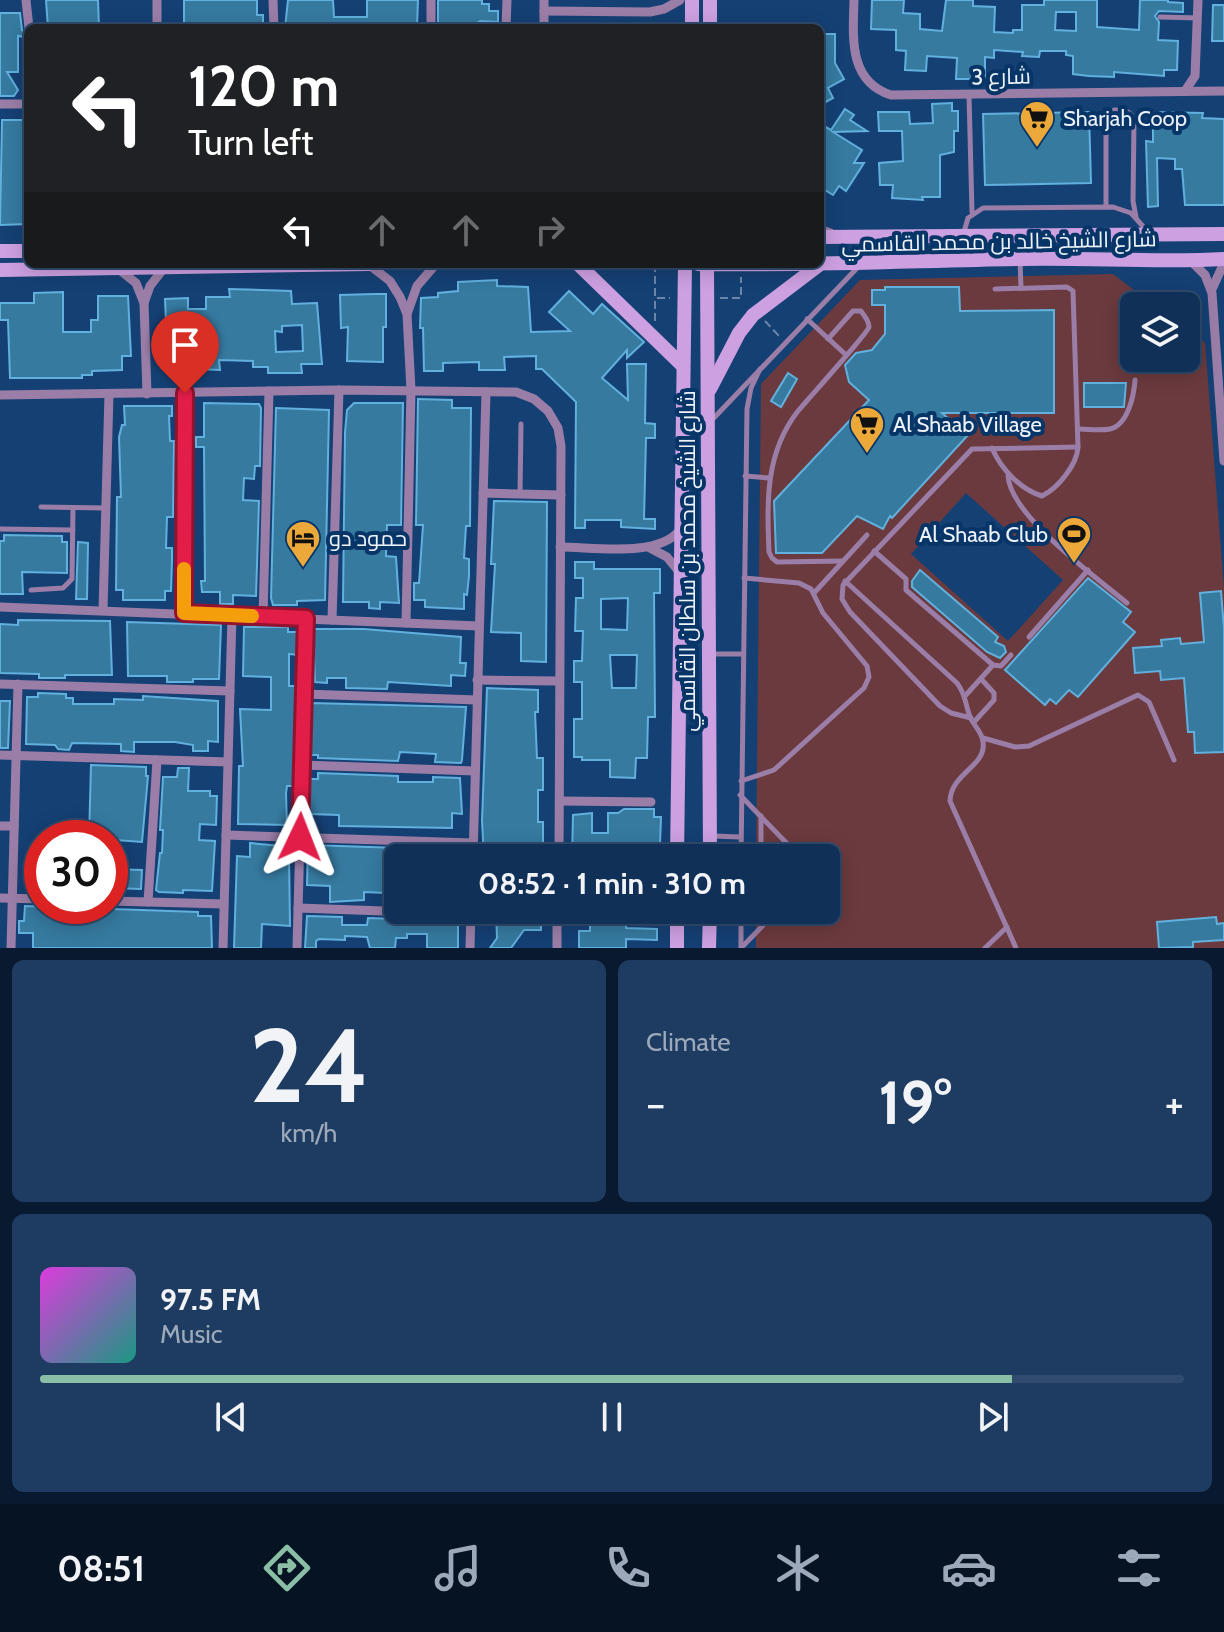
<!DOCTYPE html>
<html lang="en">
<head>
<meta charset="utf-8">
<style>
	body { margin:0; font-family:Cabin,Cairo,sans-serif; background:#1e3c61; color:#f1f3f6; height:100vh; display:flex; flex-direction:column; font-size:30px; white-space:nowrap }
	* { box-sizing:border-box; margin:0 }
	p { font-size:26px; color:#9ca9ba }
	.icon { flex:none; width:44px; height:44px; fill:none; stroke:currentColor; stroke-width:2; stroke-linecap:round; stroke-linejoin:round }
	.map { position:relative; height:948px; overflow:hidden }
	.sheet { display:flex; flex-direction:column; gap:12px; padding:12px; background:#091a30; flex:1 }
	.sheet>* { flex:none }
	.top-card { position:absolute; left:24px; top:24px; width:800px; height:244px; border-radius:12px; box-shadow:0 4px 20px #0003,0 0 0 2px #304b6d; background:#202124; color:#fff; overflow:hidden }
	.fabs { position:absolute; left:1120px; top:292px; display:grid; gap:16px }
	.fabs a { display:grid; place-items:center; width:80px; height:80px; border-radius:12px; background:#103057; box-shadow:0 4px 20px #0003,0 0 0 2px #304b6d; font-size:40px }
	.speed { position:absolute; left:24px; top:820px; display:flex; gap:16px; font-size:40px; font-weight:700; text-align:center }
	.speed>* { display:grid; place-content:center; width:104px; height:104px; border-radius:50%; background:#103057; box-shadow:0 4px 20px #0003,0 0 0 2px #304b6d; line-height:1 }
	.speed .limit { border:12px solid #d22; background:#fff; color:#111 }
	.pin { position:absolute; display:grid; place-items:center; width:68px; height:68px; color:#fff; margin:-82px -34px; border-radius:50% 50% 50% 0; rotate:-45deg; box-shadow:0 0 8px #0007 }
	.pin .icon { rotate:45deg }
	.me { position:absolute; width:88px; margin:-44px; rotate:2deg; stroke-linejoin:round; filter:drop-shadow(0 0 6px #0008) }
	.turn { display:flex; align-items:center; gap:28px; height:168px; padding:0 32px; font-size:36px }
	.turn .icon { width:104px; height:104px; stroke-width:2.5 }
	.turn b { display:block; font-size:56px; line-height:68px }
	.lanes { display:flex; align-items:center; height:76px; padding:0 32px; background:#0003; justify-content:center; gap:40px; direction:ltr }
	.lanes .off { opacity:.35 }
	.big { font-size:60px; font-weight:800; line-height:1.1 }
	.sheet .tile { flex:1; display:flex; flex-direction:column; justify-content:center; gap:12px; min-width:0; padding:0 28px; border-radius:12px; background:#1e3c61 }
	.sheet .dial { align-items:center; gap:0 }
	.dial b { font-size:104px; line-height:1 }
	.song { display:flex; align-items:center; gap:24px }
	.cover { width:96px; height:96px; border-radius:12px; background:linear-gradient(135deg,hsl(300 70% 55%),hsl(170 70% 35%)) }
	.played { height:8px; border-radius:4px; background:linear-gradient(90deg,#8abfa5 85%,#304b6d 85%) }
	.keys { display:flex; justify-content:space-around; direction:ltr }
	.heat { display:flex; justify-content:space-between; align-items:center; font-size:44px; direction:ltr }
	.sheet .tiles { flex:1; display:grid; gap:12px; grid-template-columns:1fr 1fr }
	.tile:last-child { grid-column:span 2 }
	.trip { position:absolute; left:384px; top:844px; width:456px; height:80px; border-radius:12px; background:#103057; box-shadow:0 4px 20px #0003,0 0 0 2px #304b6d; font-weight:800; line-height:80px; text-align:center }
	.menu { display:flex; height:128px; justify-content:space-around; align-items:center; background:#061323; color:#9ca9ba }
	.menu .icon { width:56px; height:56px }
	.menu .current { color:#8abfa5 }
	.menu b { font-size:36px; color:#f1f3f6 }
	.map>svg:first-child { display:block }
</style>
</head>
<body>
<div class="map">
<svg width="1224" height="948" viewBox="0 0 1224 948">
	<rect width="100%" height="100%" fill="#154074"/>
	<path fill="#6b3a3e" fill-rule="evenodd" d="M1113,274L1155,306H1134V358H1186V329L1205,343L1224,588V948H756V910H826V858H756L761,384L860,280ZM966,493L1063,580L1008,641L911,554Z"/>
	<g fill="#367aa0" stroke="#61b0dd" stroke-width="2" fill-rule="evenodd">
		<path d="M46,0H98L99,28H48Z"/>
		<path d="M184,0H257V15H263V28H184Z"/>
		<path d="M288,0H333L334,17H367V0H418L417,27L285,28Z"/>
		<path d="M438,0H482V4H489V11H498V22L480,21L477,23V28H438Z"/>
		<path d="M872,0H904L903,13L920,14V29L942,31L946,0H973V6L995,7L994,32L1013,33V30H1022V5H1044V0H1097V27L1139,30L1140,0H1168V2L1183,3V12L1159,11L1155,16L1159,22L1158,40L1178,41L1177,70H1164V76L1114,72V77L1089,76L1073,74V56L1066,55V51H1040L1039,57L1022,56L1023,52L994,50V58L985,57V79H956L957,58L927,56L926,71L905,70L906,51L896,50V30L871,29ZM1056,12H1076V31L1055,30Z"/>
		<path d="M1213,5H1224V41H1212Z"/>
		<path d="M0,13H20L22,30L25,34V37L18,36V72H7L18,90L14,96H0Z"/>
		<path d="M820,34H835V63L844,79L828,88L833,98L820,105Z"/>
		<path d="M952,103V111H958V131H954V152L940,155V197H922L923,200L892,198L893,185H880L879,163L903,161L902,131H879L878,112H909L910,124L933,123L932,104Z"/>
		<path d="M845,109L854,115L850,120L867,131L833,132L862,150L854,163H864L846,191L839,186L833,195L820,187V124L831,130Z"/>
		<path d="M1089,112L1091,183L985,185L983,114Z"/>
		<path d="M1153,112L1203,113L1202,118L1224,119V205H1185L1182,169H1175V159L1157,158L1158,206L1148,207L1146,141L1153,142Z"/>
		<path d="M2,120H28V224L0,225Z"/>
		<path d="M497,280V286L528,287L531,332L570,331L549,312L569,291L593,314L602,304L644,342L627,358V350L602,378L628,400L627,364H646L645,423L655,424V438H646L644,519H655V529L621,527V520H585V528H575L576,402L542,369H536V356L504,357L505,370H479V362L443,363V371H424L423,328H420L421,298L438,297V293L458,291V282Z"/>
		<path d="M885,287H959L960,311L1054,310V413H942L968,435L892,518L890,516L883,529L857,516L822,553H776L774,501L869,400L849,382L845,365L856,353L872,350L885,334V305H872V290H885Z"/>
		<path d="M229,289L291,291L292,304L317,303L322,364H301L302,373H268V367H253V361L219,360L220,370L196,369V359H170L171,322H166L165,299L188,298V309H206V297H230ZM302,325L303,351L276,352L275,331L282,332V326Z"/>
		<path d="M63,292V332H91V320H98V296H128L131,356H122V370L92,371V375H82V378H10L8,320H0V303H34V293Z"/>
		<path d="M375,294H386V327H383V362L347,361L348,327L341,328L340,295Z"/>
		<path d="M788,373L797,379L781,407L771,401Z"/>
		<path d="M1084,383H1126L1124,407H1084Z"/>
		<path d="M418,399L452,400V408H471L470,526H466L464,558L469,559V576L467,595L464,594V609L425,607V600H414V583H419L423,525H416Z"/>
		<path d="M204,403L259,404L261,408L260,466H255L254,479L244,478L243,500L259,501L256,596L233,595V604H220V592H202L201,581H205L204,447H196V437H204Z"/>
		<path d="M354,403H403L401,525H387L386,556L396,557L399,603L380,602V609L369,608V602H343L345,433L347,410Z"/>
		<path d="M124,406H172V416H169L170,441H174L173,517H167L166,548H172V560L171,591H165V600H123V590H116L117,497H121L119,437L122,425H125Z"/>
		<path d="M276,408L329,410L325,600L297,601V605H273L271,598Z"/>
		<path d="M494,501L547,502L546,662L521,661V633L491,632L495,564H491Z"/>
		<path d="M4,535L62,536V542H67V573L22,572L23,594H0V541H4Z"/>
		<path d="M78,542L88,543L87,599H76Z"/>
		<path d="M575,562H594V569H660V593H654L655,717H648L647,758H636L635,778L610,777V760H582V757H574V719H582V682H574V661H582L583,631H575L576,598H583V578H575ZM628,598L627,630L601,629V599ZM610,655H637L636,688H612Z"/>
		<path d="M920,570L998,637L995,642L1004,646L1006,652L1000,658L987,652L912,587V581Z"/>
		<path d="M1088,578L1131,612L1123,622L1135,632L1078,697L1069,690L1056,704L1050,699L1045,705L1005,670Z"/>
		<path d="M1221,591L1224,629V752L1195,753L1194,732H1188L1184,678L1161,680L1160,671L1135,673L1133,648L1162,646L1161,640L1180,638L1181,644L1204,642L1200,593Z"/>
		<path d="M18,620L110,621L112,675H65V678H39V674L0,673V624L18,625Z"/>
		<path d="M127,622L221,625L219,679H193V682H167V676H128Z"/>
		<path d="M244,627H288V632H298V655L289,654V686H295L296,703L294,786H287L286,793L287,825L238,824L239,766H243L240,709L271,710V677L243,676Z"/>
		<path d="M313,629H364L461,637L460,663H466L465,676L451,675V686L388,682L387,689L346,688V678H327V683L315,682Z"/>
		<path d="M487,688L538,690V712H535L537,758H543V790H538V822H543V858L484,857L482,821Z"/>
		<path d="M38,693L66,694V698H73V704H114V699L143,700V696L218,701V742L208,741V751H193V745L175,742H134V752L121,751V744L72,743L69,750L58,749L55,745L26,744L27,697H38Z"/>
		<path d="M0,701H10L8,748H0Z"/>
		<path d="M311,703L466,707L462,760L461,763L435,762L436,754L400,752L398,761L318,758V755H310Z"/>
		<path d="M91,765L146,767V776H148L142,842L89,838Z"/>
		<path d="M178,768H189L188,791H210V796H217L216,825L200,824L199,840L215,841L212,891L183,890V893L159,892L156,890L160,853H162L163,830H160L163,777H177Z"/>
		<path d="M318,773L398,776V782H433V777L460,778L462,814L452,813V828L339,826V815L310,814V779H318Z"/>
		<path d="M624,809H654V817H661L660,844H648L649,858H572L573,815L592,813V833H608V813H618Z"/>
		<path d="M250,843L281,846V855H289L290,926L262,924L261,948H234L237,856L250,857Z"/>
		<path d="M308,845L462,850L461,858H398L397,904H386V893L364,892V900L330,902V886L307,885Z"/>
		<path d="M110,869L142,870L141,889L110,888Z"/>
		<path d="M25,906L198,912V916H211L212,948H33V933H19V921H24Z"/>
		<path d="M496,910H541V930H524L511,948H490L497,938Z"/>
		<path d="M615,910H626V928L657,929V940L626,939V948H579V931H590V912Z"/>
		<path d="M307,916L342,917V925H367L368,918L458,921V948H427V934H407V938H396L395,948H370L367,937L345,936V940L319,939L316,941V948H305Z"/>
		<path d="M1216,917L1217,924L1224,923V940L1193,942V947L1159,948L1157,922Z"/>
	</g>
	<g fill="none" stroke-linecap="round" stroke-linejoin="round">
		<g stroke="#6a86a8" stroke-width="2" stroke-dasharray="8 4" stroke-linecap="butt">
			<path d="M655,264V298H670"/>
			<path d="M720,298H741V277"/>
			<path d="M655,321V300"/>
			<path d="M765,321L780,337"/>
		</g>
		<g stroke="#9b7ea7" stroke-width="5">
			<path d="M1160,17L1198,18"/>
			<path d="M969,95L972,212"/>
			<path d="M1106,207V118L1114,110C1124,110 1132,110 1134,122L1133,201L1136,217"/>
			<path d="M820,227L831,231"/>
			<path d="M964,232L968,218L983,208L1113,207L1131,213L1149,233"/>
			<path d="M1020,260L1021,288"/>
			<path d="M807,319L845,354"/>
			<path d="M828,339L853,311H861C864,316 869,320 869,327C868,333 807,400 798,411C765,453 767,502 769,552L772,558L777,562L843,561"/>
			<path d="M711,421L859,266"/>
			<path d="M1078,429C1088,429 1100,431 1110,429C1128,425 1134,395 1135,380"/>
			<path d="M992,448C1001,469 1020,489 1042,496C1058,488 1077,465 1078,447L1073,291L1067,287L995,289"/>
			<path d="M1008,475C1009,515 1096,577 1127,603"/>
			<path d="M745,476L769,478"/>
			<path d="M520,493L521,424"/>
			<path d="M41,507L105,508"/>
			<path d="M0,529L73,530"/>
			<path d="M874,551L906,579V590L993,665L1001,666L1011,655"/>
			<path d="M845,581L957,683C967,696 965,706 971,719C975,727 982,732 983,742C987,766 951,773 950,801L1016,948"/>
			<path d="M31,590L63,588L72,579L73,508"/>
			<path d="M814,593L867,535"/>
			<path d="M1029,637L1088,570"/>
			<path d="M712,654H743"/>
			<path d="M965,696L993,665"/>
			<path d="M971,718L951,713L940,706L850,612L842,599L843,585L972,449L1078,447"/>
			<path d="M974,722L994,700V693L981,679"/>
			<path d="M983,738L1015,747L1029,746L1138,695L1149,702L1174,760"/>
			<path d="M741,781L774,770L864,688L869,677L867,666L823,613L811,589L799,583L744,578"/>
			<path d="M740,795L801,858"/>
			<path d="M761,816V858"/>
			<path d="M713,836L740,837"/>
			<path d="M741,858L747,409L751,388L760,369"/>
			<path d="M741,910V947"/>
			<path d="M761,910V925"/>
			<path d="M741,948L778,910"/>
			<path d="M985,948L1007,927"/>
		</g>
		<g stroke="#9b7ea7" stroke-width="9">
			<path d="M26,0L29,28"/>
			<path d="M157,0V28"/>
			<path d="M273,0L274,28"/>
			<path d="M431,0V28"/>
			<path d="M544,0V28"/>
			<path d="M854,0C853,37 848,81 891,95L1224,91"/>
			<path d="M544,11L650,12L664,9L680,0"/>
			<path d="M506,28L507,0"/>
			<path d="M1185,91L1195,76L1198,0"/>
			<path d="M0,104H28"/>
			<path d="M1191,261L1205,275L1212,293L1224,461"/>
			<path d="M368,264L390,281L400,297L407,314L411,390L406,623"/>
			<path d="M121,271L136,283L144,303L147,394"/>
			<path d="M1212,289L1224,263"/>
			<path d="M144,303L150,286L164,268"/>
			<path d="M407,314L417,286L436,264"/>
			<path d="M0,395L339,390L516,392L534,399L548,411L558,428L561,446L559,858"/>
			<path d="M483,493L561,495"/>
			<path d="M560,547C594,547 658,558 680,530"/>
			<path d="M650,548L667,557L680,573"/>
			<path d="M0,607L479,626"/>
			<path d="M103,610L109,394"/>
			<path d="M184,613L185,393"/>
			<path d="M263,617L269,391"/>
			<path d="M332,620L339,390"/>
			<path d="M477,680L558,681"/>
			<path d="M0,684L230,691"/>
			<path d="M304,694L477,700"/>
			<path d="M0,755L228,762"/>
			<path d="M302,765L475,771"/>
			<path d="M560,801L651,802"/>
			<path d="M0,826H14"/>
			<path d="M226,835L473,843"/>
			<path d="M77,838V835"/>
			<path d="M473,858L486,392"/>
			<path d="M0,898L42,899"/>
			<path d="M110,901L224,904"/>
			<path d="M148,902L157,760"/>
			<path d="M298,908L470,914"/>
			<path d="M11,948L18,684"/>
			<path d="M223,948L232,615"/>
			<path d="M297,948L306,618"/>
			<path d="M470,948L471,910"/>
			<path d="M557,948V910"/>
		</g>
		<g stroke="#cda0e1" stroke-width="14">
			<path d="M692,28V0"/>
			<path d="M710,28V0"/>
			<path d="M820,237L1224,234"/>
			<path d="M0,251H28"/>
			<path d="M578,264L683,366"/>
			<path d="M698,264C804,266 910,261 1016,259C1085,257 1155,263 1224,259"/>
			<path d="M707,264L710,858"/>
			<path d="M0,270L369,264"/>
			<path d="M710,389L739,333L753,315L819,265"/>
			<path d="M677,858L685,264"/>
			<path d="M677,948V910"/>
			<path d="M709,948L710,910"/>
		</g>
	</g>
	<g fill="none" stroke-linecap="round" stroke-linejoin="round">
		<defs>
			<path id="route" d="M185,393L184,613L306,618L300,837"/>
		</defs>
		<use href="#route" stroke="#92132f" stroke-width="20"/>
		<use href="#route" stroke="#e11d48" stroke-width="14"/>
		<path stroke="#f59e0b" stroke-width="14" d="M184,569V613L252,616"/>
	</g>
	<defs>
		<symbol id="supermarket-pin" viewBox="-11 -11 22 30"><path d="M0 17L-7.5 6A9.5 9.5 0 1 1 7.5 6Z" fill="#eca93a" stroke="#083568"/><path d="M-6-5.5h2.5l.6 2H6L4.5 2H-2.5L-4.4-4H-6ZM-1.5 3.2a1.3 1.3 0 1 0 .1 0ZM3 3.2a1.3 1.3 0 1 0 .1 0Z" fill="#111"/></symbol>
		<symbol id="stadium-pin" viewBox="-11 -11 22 30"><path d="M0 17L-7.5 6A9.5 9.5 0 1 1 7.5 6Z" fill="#eca93a" stroke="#083568"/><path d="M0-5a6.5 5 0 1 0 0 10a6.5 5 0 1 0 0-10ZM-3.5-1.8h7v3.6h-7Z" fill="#111"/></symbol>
		<symbol id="hotel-pin" viewBox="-11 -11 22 30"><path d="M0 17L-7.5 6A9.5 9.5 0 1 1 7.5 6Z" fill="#eca93a" stroke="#083568"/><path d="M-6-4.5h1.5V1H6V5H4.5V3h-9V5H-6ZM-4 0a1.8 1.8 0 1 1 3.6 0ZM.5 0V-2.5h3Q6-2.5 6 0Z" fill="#111"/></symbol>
	</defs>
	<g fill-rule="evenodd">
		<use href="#supermarket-pin" x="1017" y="98" width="40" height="54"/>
		<use href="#supermarket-pin" x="847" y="404" width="40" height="54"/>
		<use href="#stadium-pin" x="1054" y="514" width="40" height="54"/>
		<use href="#hotel-pin" x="283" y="518" width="40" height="54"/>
	</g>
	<g text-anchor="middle" stroke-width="8" stroke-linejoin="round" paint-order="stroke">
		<g font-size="22" fill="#edf2f8" stroke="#083568">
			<text transform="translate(1001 76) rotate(-1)" y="8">شارع 3</text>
			<text transform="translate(999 241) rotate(-1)" y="8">شارع الشيخ خالد بن محمد القاسمي</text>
			<text transform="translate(687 561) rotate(-90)" y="8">شارع الشيخ محمد بن سلطان القاسمي</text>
		</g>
		<g font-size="22" fill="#edf2f8" stroke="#083568" text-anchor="start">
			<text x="1063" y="126">Sharjah Coop</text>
			<text x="893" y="432">Al Shaab Village</text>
			<text x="1048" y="542" text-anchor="end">Al Shaab Club</text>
			<text x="329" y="546">حمود دو</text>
		</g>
	</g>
</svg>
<div class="fabs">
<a><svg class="icon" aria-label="layers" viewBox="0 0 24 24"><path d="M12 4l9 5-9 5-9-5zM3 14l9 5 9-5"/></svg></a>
</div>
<div class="speed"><div class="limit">30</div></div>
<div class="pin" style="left:185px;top:393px;background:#d93025"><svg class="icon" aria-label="arrive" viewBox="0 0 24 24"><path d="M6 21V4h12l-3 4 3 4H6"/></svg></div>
<svg class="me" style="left:300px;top:837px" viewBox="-20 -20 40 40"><path d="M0-17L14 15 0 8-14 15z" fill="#e11d48" stroke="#fff" stroke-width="4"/></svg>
<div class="trip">08:52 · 1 min · 310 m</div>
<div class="top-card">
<div class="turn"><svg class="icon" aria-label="left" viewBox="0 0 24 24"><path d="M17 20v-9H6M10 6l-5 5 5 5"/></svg><div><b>120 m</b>Turn left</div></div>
<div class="lanes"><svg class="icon" aria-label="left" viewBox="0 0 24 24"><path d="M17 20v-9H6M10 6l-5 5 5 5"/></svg><svg class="icon off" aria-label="ahead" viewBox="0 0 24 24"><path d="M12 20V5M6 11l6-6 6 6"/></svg><svg class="icon off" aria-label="ahead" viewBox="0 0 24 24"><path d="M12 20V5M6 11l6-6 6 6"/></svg><svg class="icon off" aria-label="right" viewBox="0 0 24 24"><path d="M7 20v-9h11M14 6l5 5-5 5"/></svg></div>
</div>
</div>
<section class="sheet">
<div class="tiles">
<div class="tile dial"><b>24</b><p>km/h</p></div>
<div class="tile"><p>Climate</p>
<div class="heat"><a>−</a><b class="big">19°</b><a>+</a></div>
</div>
<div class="tile">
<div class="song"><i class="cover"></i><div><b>97.5 FM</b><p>Music</p></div></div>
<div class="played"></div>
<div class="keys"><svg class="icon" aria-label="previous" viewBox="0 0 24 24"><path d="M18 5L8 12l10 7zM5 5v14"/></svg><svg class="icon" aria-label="pause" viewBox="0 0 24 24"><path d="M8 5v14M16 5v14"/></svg><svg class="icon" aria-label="next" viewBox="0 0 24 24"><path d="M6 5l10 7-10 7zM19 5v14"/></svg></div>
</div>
</div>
</section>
<nav class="menu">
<b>08:51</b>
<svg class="icon current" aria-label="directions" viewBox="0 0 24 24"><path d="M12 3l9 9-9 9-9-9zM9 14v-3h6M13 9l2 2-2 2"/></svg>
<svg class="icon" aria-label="music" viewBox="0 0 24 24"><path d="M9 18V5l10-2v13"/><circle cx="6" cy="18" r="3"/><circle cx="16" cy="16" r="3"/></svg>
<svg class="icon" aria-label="phone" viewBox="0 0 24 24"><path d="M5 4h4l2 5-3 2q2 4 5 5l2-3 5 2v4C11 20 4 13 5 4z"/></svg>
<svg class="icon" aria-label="climate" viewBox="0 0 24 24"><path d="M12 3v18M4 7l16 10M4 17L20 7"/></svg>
<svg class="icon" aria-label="car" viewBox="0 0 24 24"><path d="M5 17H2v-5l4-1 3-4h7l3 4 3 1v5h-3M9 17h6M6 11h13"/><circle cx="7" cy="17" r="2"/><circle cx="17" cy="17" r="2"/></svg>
<svg class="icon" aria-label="filters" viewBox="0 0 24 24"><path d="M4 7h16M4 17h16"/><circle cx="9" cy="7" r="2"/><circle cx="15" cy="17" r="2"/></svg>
</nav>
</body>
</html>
